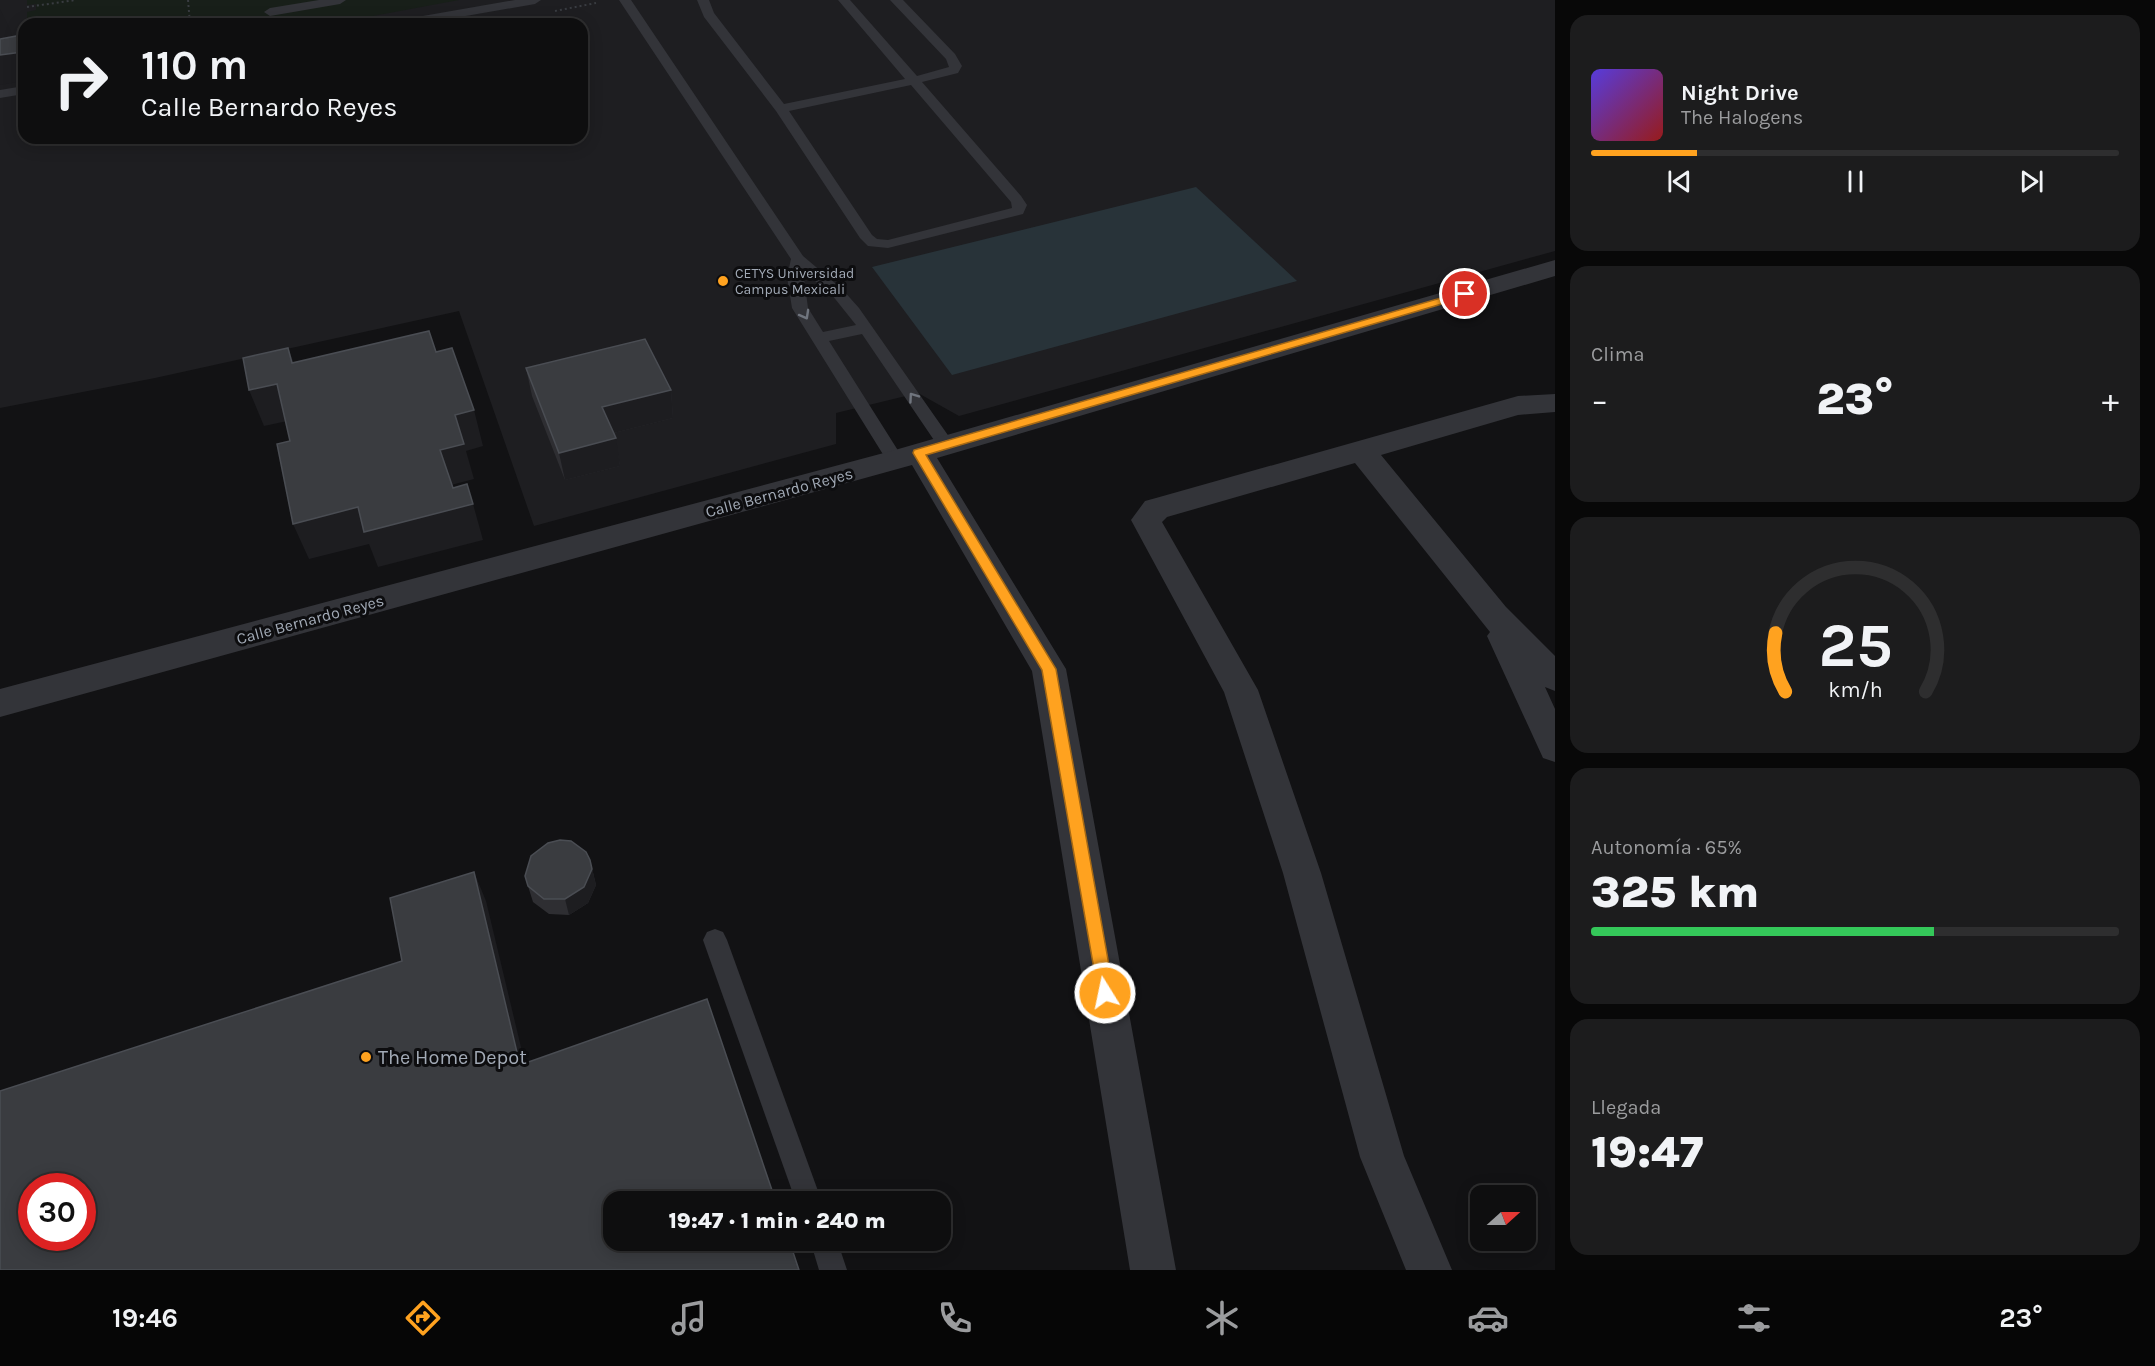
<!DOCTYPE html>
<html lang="es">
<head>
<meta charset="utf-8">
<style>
	body { margin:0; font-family:Karla,sans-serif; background:#1c1c1d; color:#f1f3f6; height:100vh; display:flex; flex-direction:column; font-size:22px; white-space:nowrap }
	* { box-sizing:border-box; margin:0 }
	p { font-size:20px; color:#9b9c9e }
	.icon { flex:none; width:33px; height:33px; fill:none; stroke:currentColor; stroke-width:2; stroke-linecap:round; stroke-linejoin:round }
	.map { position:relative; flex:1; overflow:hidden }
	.details { display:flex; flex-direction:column; gap:15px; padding:15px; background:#080808; width:600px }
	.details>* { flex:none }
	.banner { position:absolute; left:18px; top:18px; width:570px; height:126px; border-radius:18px; box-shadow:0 3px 15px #0003,0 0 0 2px #2e2e2f; background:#0e0e0f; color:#f1f3f6; overflow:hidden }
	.needle { width:39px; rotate:69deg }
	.tools { position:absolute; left:1470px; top:1185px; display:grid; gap:12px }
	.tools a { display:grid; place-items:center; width:66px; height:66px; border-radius:12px; background:#0e0e0f; box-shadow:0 3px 15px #0003,0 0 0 2px #2e2e2f; font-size:30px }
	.speed { position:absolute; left:18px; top:1173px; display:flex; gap:12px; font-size:30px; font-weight:700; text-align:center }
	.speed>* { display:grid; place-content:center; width:78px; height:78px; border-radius:50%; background:#0e0e0f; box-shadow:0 3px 15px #0003,0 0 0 2px #2e2e2f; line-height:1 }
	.speed .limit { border:9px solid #d22; background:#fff; color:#111 }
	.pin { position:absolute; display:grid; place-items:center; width:51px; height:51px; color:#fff; margin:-26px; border:3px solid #fff; border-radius:50%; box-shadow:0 2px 6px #0007 }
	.me { position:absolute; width:66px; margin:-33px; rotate:350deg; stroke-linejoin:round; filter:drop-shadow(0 0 4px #0008) }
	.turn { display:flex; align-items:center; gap:21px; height:126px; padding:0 24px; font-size:27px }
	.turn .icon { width:78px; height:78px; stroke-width:2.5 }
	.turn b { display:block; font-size:42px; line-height:51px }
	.big { font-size:45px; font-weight:800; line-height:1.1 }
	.details .tile { flex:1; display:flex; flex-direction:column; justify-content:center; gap:9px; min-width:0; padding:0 21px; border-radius:18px; background:#1c1c1d }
	.details .dial { align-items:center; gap:0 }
	.dial svg { height:156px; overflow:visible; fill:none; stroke:#2e2e2f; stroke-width:7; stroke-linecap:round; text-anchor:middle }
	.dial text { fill:#f1f3f6; stroke:none }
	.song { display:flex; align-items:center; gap:18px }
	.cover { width:72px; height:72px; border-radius:9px; background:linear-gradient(135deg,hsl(250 70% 55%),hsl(0 70% 35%)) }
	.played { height:6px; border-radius:3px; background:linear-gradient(90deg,#ffa21f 20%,#2e2e2f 20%) }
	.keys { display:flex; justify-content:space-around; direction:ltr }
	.heat { display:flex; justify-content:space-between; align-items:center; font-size:33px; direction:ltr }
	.charge { height:9px; border-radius:4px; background:linear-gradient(90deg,#34c759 65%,#2e2e2f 0) }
	.trip { position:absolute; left:603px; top:1191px; width:348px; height:60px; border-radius:18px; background:#0e0e0f; box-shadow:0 3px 15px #0003,0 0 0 2px #2e2e2f; font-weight:800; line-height:60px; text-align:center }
	.tabs { display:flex; height:96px; justify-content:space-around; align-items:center; background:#060606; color:#9b9c9e }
	.tabs .icon { width:42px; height:42px }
	.tabs .selected { color:#ffa21f }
	.tabs b { font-size:27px; color:#f1f3f6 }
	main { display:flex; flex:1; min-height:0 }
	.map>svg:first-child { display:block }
</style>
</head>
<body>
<main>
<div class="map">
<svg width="1555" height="1270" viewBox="0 0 1555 1270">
	<rect width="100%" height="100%" fill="#121214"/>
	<path fill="#1e1e21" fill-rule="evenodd" d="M0,0H1555V251L959,416L918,393L836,413V444L534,526L459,311L155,378L0,408ZM24,24H582V138H24Z"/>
	<path fill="#181f19" d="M27,0H459L330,24H27V12L36,10V4L27,5Z"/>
	<path fill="#283339" d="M1196,187L1297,281L952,375L872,267Z"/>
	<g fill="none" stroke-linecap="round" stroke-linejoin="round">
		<g stroke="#393c41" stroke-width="2" stroke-dasharray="2 3" stroke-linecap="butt">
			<path d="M188,0L190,24"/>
			<path d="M27,7L76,0"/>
			<path d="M555,11L596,3"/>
		</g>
		<g fill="#333439" fill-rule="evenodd">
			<path d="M319,0H346L340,4L270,16L264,12L270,8Z"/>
			<path d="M515,0H541L535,4L420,24H394L400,20Z"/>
			<path d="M619,0H631L803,256L842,289L859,308L952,441L955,445L952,449H940L862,334L829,341L904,460L901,464H889L792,308L787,277L791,259ZM803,271L832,295L856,325L823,332L808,308Z"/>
			<path d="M697,0H709L714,13L784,104L905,79L838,0H850L917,76L949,67L946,59L890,0H903L955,54L962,66L958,73L922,82L1021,196L1027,205L1023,214L888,248L868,246L860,238L776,111L704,17ZM911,85L1011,202L1012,208L888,240L877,239L872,235L789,111Z"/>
			<path d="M24,86V94L0,98V90Z"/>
			<path d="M715,929L723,932L727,940L822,1202H796L703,940L707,932Z"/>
			<path d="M810,1240H837L847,1270H819Z"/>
		</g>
		<g fill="#333439" fill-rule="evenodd">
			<path d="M1555,260V276L937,458L1066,669L1176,1270H1130L1032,671L912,465L0,717V689L895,450Z"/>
			<path d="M1555,394V412L1518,415L1381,455L1506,607L1555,656V691L1545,687L1555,709V762L1543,758L1487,636L1490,632L1355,463L1167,517L1162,522L1258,690L1321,873L1404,1156L1452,1270H1406L1360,1157L1283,873L1224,692L1131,520L1145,501L1156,498L1518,396Z"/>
		</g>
	</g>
	<g fill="#2e2e32">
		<path d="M526,368L671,390L673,418L614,433L620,466L565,480L532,396Z"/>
		<path d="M590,860L596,885L588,903L569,915L549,914L533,902L528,886Z"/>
	</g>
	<g fill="#1d1d20">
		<path d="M0,9L12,34L11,54L22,35L24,39V81L0,85Z"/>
		<path d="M288,348L302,384L292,363Z"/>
		<path d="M277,384L292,420L264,426L249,390Z"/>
		<path d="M671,390L673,418L606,435L602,407Z"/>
		<path d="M474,410L483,446L466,451L474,479L451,485L440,450L455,415Z"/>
		<path d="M616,438L620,466L565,480L559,453Z"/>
		<path d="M473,504L483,540L378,567L369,544L309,559L293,524L358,507Z"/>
		<path d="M590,860L596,885L588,903L569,915L565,899Z"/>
		<path d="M474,872L486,901L531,1089L520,1065Z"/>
	</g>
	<g fill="#3a3c40" stroke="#4a4d53" stroke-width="1.5" fill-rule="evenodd">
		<path d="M22,35V52L0,55V39Z"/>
		<path d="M429,331L436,352L452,348L474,410L455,415L464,444L440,450L453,488L467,484L473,504L364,532L358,507L293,524L277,444L290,441L277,384L249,390L243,358L288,348L292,363Z"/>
		<path d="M645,339L671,390L602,407L616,438L559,453L526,368Z"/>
		<path d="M560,840L571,841L586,852L590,860L592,869L584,887L565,899H544L528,886L525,876L531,856L548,843Z"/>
		<path d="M474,872L520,1065L707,999L776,1202H614V1240H789L799,1270H0V1091L402,961L390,898ZM32,1186H82V1238H32Z"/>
	</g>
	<defs><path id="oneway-chevron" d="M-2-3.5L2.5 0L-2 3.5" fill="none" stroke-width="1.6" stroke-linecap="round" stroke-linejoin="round" transform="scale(1.5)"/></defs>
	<g stroke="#70757e">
		<use href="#oneway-chevron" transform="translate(805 315) rotate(61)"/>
		<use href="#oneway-chevron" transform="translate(913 397) rotate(-125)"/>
	</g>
	<path fill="#ffa21f" stroke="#a66914" stroke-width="1.5" d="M1465,291L1470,294L1469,296L926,455L1056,669L1114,993L1111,998L1105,1001L1099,998L1042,670L913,453L914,450Z"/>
	<g fill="#ffa21f" stroke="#0d0d0f" stroke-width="2">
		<circle cx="723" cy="281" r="6"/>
		<circle cx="366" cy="1057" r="6"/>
	</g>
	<g text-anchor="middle" stroke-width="6" stroke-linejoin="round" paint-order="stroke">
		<g font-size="14" fill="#a2aab6" stroke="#0d0d0f" text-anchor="start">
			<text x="735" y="278">CETYS Universidad<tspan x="735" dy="16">Campus Mexicali</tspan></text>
		</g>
		<g font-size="16" fill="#a2aab6" stroke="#0d0d0f">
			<text transform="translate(779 492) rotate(-15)" y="6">Calle Bernardo Reyes</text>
			<text transform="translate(310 619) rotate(-15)" y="6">Calle Bernardo Reyes</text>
		</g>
		<g font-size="20" fill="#a2aab6" stroke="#0d0d0f" text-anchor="start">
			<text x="378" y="1064">The Home Depot</text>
		</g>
	</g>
</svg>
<div class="tools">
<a><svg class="needle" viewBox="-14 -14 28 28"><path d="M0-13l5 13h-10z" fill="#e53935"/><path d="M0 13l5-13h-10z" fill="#9b9c9e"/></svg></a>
</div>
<div class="speed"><div class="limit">30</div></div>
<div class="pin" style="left:1465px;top:294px;background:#d93025"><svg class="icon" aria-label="arrive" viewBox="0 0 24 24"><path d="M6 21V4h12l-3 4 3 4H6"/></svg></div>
<svg class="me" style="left:1105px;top:993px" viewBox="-20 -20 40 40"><circle r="17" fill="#ffa21f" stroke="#fff" stroke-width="3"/><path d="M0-11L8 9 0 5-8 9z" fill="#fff"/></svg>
<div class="trip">19:47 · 1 min · 240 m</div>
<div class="banner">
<div class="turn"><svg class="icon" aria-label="right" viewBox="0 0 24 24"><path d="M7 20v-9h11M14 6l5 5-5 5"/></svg><div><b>110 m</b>Calle Bernardo Reyes</div></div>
</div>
</div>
<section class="details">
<div class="tile">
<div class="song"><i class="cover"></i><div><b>Night Drive</b><p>The Halogens</p></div></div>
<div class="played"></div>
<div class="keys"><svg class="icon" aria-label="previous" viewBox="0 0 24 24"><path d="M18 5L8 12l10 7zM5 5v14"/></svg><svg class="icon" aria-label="pause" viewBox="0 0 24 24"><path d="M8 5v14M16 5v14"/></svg><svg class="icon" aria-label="next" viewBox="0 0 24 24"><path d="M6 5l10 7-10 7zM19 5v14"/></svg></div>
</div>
<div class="tile"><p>Clima</p>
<div class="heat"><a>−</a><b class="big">23°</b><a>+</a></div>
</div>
<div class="tile dial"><svg viewBox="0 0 100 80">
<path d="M14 69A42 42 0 1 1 86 69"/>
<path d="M14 69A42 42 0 0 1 9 39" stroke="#ffa21f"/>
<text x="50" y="56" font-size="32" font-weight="700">25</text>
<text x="50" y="72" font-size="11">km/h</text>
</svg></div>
<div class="tile"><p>Autonomía · 65%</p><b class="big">325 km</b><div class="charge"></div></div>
<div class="tile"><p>Llegada</p><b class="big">19:47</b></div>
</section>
</main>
<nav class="tabs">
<b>19:46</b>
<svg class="icon selected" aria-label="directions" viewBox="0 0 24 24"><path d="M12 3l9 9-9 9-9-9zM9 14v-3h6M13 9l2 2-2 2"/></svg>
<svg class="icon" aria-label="music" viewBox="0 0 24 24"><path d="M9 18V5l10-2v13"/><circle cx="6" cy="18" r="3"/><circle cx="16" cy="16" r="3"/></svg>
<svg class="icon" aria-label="phone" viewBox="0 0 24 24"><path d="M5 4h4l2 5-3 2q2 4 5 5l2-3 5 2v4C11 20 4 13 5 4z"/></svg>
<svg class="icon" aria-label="climate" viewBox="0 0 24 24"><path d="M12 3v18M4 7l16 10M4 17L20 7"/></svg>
<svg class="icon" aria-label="car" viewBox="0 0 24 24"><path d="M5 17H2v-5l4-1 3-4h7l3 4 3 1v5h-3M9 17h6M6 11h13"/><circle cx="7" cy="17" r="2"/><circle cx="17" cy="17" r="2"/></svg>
<svg class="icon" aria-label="filters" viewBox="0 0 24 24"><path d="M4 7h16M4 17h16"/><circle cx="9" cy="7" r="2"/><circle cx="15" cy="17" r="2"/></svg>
<b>23°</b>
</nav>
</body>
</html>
